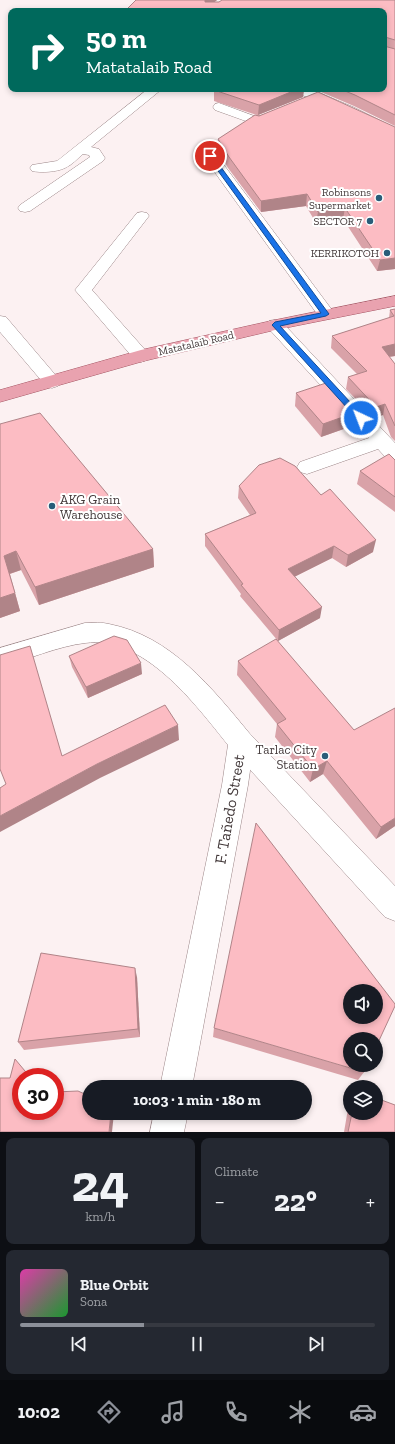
<!DOCTYPE html>
<html lang="en">
<head>
<meta charset="utf-8">
<style>
	body { margin:0; font-family:"Zilla Slab",serif; background:#242831; color:#f1f3f6; height:100vh; display:flex; flex-direction:column; font-size:15px; white-space:nowrap }
	* { box-sizing:border-box; margin:0 }
	p { font-size:13px; color:#9ea1a6 }
	.icon { flex:none; width:22px; height:22px; fill:none; stroke:currentColor; stroke-width:2; stroke-linecap:round; stroke-linejoin:round }
	.map { position:relative; height:1132px; overflow:hidden }
	.side { display:flex; flex-direction:column; gap:6px; padding:6px; background:#0d0f14; flex:1 }
	.side>* { flex:none }
	.top-card { position:absolute; left:8px; top:8px; width:379px; height:84px; border-radius:8px; box-shadow:0 2px 6px #0003; background:#00695c; color:#fff; overflow:hidden }
	.fabs { position:absolute; left:343px; top:984px; display:grid; gap:8px }
	.fabs a { display:grid; place-items:center; width:40px; height:40px; border-radius:50%; background:#171b24; box-shadow:0 2px 6px #0003; font-size:20px }
	.speed { position:absolute; left:12px; top:1068px; display:flex; gap:8px; font-size:20px; font-weight:700; text-align:center }
	.speed>* { display:grid; place-content:center; width:52px; height:52px; border-radius:50%; background:#171b24; box-shadow:0 2px 6px #0003; line-height:1 }
	.speed .limit { border:6px solid #d22; background:#fff; color:#111 }
	.pin { position:absolute; display:grid; place-items:center; width:34px; height:34px; color:#fff; margin:-17px; border:2px solid #fff; border-radius:50%; box-shadow:0 1px 4px #0007 }
	.me { position:absolute; width:44px; margin:-22px; rotate:317deg; stroke-linejoin:round; filter:drop-shadow(0 0 3px #0008) }
	.turn { display:flex; align-items:center; gap:14px; height:84px; padding:0 12px; font-size:18px }
	.turn .icon { width:52px; height:52px; stroke-width:2.5 }
	.turn b { display:block; font-size:28px; line-height:34px }
	.big { font-size:30px; font-weight:700; line-height:1.1 }
	.side .card { flex:1; display:flex; flex-direction:column; justify-content:center; gap:6px; min-width:0; padding:0 14px; border-radius:8px; background:#242831 }
	.side .dial { align-items:center; gap:0 }
	.dial b { font-size:52px; line-height:1 }
	.song { display:flex; align-items:center; gap:12px }
	.cover { width:48px; height:48px; border-radius:6px; background:linear-gradient(135deg,hsl(320 70% 55%),hsl(130 70% 35%)) }
	.played { height:4px; border-radius:2px; background:linear-gradient(90deg,#8c9099 35%,#363941 35%) }
	.keys { display:flex; justify-content:space-around; direction:ltr }
	.heat { display:flex; justify-content:space-between; align-items:center; font-size:22px; direction:ltr }
	.side .tiles { flex:1; display:grid; gap:6px; grid-template-columns:1fr 1fr }
	.card:last-child { grid-column:span 2 }
	.trip { position:absolute; left:82px; top:1080px; width:230px; height:40px; border-radius:20px; background:#171b24; box-shadow:0 2px 6px #0003; font-weight:700; line-height:40px; text-align:center }
	.dock { display:flex; height:64px; justify-content:space-around; align-items:center; background:#090b0e; color:#9ea1a6 }
	.dock .icon { width:28px; height:28px }
	.dock .active { color:#8c9099 }
	.dock b { font-size:18px; color:#f1f3f6 }
	.map>svg:first-child { display:block }
</style>
</head>
<body>
<div class="map">
<svg width="395" height="1132" viewBox="0 0 395 1132">
	<rect width="100%" height="100%" fill="#fcf1f2"/>
	<g fill="none" stroke-linecap="round" stroke-linejoin="round">
		<defs>
			<g id="minor">
				<path d="M148,89H162L91,147L99,149L105,158L103,161L30,211L25,212L20,211L18,208L20,205L90,157L89,155L83,154C78,158 72,165 65,168C57,172 41,173 32,171L30,168L32,165L57,161Z"/>
				<path d="M293,89H310L353,107L395,128V137L345,113L295,92Z"/>
				<path d="M219,103L257,117L277,110L282,111L283,114L282,117L257,125L215,110L213,107L215,104Z"/>
				<path d="M210,152L215,153L332,310L334,314L332,318L326,319L320,318L203,156L205,153Z"/>
				<path d="M142,212L147,213L149,216L92,290L147,352L150,356L147,360L141,362L135,360L75,290L137,213Z"/>
				<path d="M0,316L6,317L58,378L61,382L58,386L52,388L46,386L0,332Z"/>
				<path d="M275,320L281,321L395,443V462L388,460L378,449L307,474L300,472L297,467L300,462L369,438L269,329L266,325L269,321Z"/>
				<path d="M241,730L250,734L395,886V921L385,917L232,750L228,742L232,734Z"/>
			</g>
			<g id="secondary">
				<path d="M85,623C93,623 102,622 109,624C171,636 212,688 250,734L254,742L248,785L192,1087H160L222,785L228,745C195,704 144,635 85,643C59,646 25,660 0,668V648Z"/>
				<path d="M154,1113H188L184,1132H150Z"/>
			</g>
			<path id="primary" d="M395,296V306L275,330L144,361L0,402V390L141,350L275,320Z"/>
		</defs>
		<use href="#minor" stroke="#9a8486" stroke-width="1"/>
		<use href="#secondary" stroke="#9a8486" stroke-width="1"/>
		<use href="#primary" stroke="#a55563" stroke-width="1"/>
		<use href="#minor" fill="#fff" fill-rule="evenodd"/>
		<use href="#secondary" fill="#fff" fill-rule="evenodd"/>
		<use href="#primary" fill="#e9a2af" fill-rule="evenodd"/>
	</g>
	<g fill="#d9a2a8">
		<path d="M136,0H217L214,2L395,0V126L354,106L314,89H384Z"/>
		<path d="M216,89H304L303,97L258,115L395,127V269L377,271L343,219L316,223L306,206L261,212L228,168L218,150V139L257,115L214,101V90Z"/>
		<path d="M395,309V356L389,357L395,364V441L391,437L383,415L374,418L346,389L348,377L357,374L331,348L332,336L389,318L390,310Z"/>
		<path d="M296,393L355,425L321,437L295,406Z"/>
		<path d="M0,424L153,549L154,567L39,605L21,570L10,574L20,611L0,618Z"/>
		<path d="M395,460V512L357,484L360,471Z"/>
		<path d="M239,486L373,552L346,567L332,558L294,577L320,618L278,641L240,596L241,594L205,546V534L250,515L238,498Z"/>
		<path d="M69,656L142,674L88,698L72,667Z"/>
		<path d="M238,661L395,826L376,839L323,774L310,782L275,737L277,724L237,675Z"/>
		<path d="M137,977L140,1037L24,1050L18,1042Z"/>
		<path d="M214,1028L364,1072L358,1080L213,1037Z"/>
		<path d="M350,1097V1113H376L395,1132H344Z"/>
	</g>
	<g fill="#b08488">
		<path d="M205,0H217L205,10Z"/>
		<path d="M298,89H304L303,97L258,115L259,105Z"/>
		<path d="M307,194L306,206L261,212V201Z"/>
		<path d="M345,208L343,219L316,223L318,212Z"/>
		<path d="M395,258V269L377,271L380,260Z"/>
		<path d="M395,344V356L379,358L382,347Z"/>
		<path d="M385,404L383,415L374,418L376,407Z"/>
		<path d="M357,412L355,425L321,437L323,424Z"/>
		<path d="M376,540L373,552L346,567L348,555Z"/>
		<path d="M334,546L332,558L286,581L288,569Z"/>
		<path d="M153,549L154,567L39,605L35,587Z"/>
		<path d="M16,551L21,570L9,574L4,556Z"/>
		<path d="M15,593L20,611L0,618V598Z"/>
		<path d="M322,607L320,618L278,641L279,630Z"/>
		<path d="M141,663L142,674L88,698L86,687Z"/>
		<path d="M178,725L179,740L100,778L0,832V816L97,764Z"/>
		<path d="M327,761L323,774L310,782L313,769Z"/>
		<path d="M395,818V826L376,839L381,827Z"/>
		<path d="M135,968L137,977L140,1037L138,1029Z"/>
		<path d="M111,1113H114L112,1132H109Z"/>
	</g>
	<g fill="#fcbcc3" stroke="#b08488" fill-rule="evenodd">
		<path d="M136,0H205V2H219L222,0H395V40L385,37L384,46L395,49V115L355,95L340,89H384V11H125Z"/>
		<path d="M216,89H298L259,105L214,90Z"/>
		<path d="M318,92L395,127V258L380,260L345,208L318,212L307,194L261,201L229,157L218,139L255,115L259,116Z"/>
		<path d="M395,309V344L382,347L395,364V426L385,404L376,407L348,377L367,371L332,336L394,316L390,310Z"/>
		<path d="M329,382L357,412L323,424L296,393Z"/>
		<path d="M40,413L153,549L35,587L16,551L4,556L15,593L0,598V424Z"/>
		<path d="M389,454L395,460V497L360,471Z"/>
		<path d="M280,458L295,466L321,495L330,489L376,540L348,555L334,546L288,569L322,607L279,630L241,585L243,584L205,534L256,513L239,486L259,465Z"/>
		<path d="M114,636L127,640L141,663L86,687L69,656Z"/>
		<path d="M276,639L354,730L395,708V818L381,827L327,761L313,769L277,724L286,719L238,661Z"/>
		<path d="M30,646L62,756L165,705L178,725L97,764L0,816V788L6,784L0,769V655Z"/>
		<path d="M256,823L395,1004V1006L376,1047V1039H350V1065H367L364,1072L214,1028ZM350,991H376V1017H350Z"/>
		<path d="M41,953L135,968L138,1029L18,1042Z"/>
		<path d="M15,1059L30,1077H21V1111H55V1092L78,1091L89,1096V1113H111L109,1132H0V1078H10Z"/>
		<path d="M376,1098L395,1105V1132H348L352,1113H376Z"/>
	</g>
	<path fill="#1a73e8" stroke="#114b97" d="M208,155H212L329,314L326,316L280,326L363,416V420H358L272,325L275,322L321,313L208,157Z"/>
	<g fill="#295d79" stroke="#fff" stroke-width="1.5">
		<circle cx="379" cy="198" r="4"/>
		<circle cx="370" cy="221" r="4"/>
		<circle cx="387" cy="253" r="4"/>
		<circle cx="52" cy="506" r="4"/>
		<circle cx="325" cy="756" r="4"/>
	</g>
	<g text-anchor="middle" stroke-width="4" stroke-linejoin="round" paint-order="stroke">
		<g font-size="11" fill="#423839" stroke="#fff" text-anchor="end">
			<text x="371" y="196">Robinsons<tspan x="371" dy="13">Supermarket</tspan></text>
			<text x="362" y="225">SECTOR 7</text>
			<text x="379" y="257">KERRIKOTOH</text>
		</g>
		<g font-size="11" fill="#423839" stroke="#fff">
			<text transform="translate(196 343) rotate(-13)" y="4">Matatalaib Road</text>
		</g>
		<g font-size="13" fill="#423839" stroke="#fff" text-anchor="start">
			<text x="60" y="504">AKG Grain<tspan x="60" dy="15">Warehouse</tspan></text>
			<text x="317" y="754" text-anchor="end">Tarlac City<tspan x="317" dy="15">Station</tspan></text>
		</g>
		<g font-size="16" fill="#423839" stroke="#fff">
			<text transform="translate(229 809) rotate(-80)" y="6">F. Tañedo Street</text>
		</g>
	</g>
</svg>
<div class="fabs">
<a><svg class="icon" aria-label="sound" viewBox="0 0 24 24"><path d="M4 9h4l5-4v14l-5-4H4zM17 9q2 3 0 6"/></svg></a>
<a><svg class="icon" aria-label="search" viewBox="0 0 24 24"><circle cx="10" cy="10" r="6"/><path d="M15 15l6 6"/></svg></a>
<a><svg class="icon" aria-label="layers" viewBox="0 0 24 24"><path d="M12 4l9 5-9 5-9-5zM3 14l9 5 9-5"/></svg></a>
</div>
<div class="speed"><div class="limit">30</div></div>
<div class="pin" style="left:210px;top:156px;background:#d93025"><svg class="icon" aria-label="arrive" viewBox="0 0 24 24"><path d="M6 21V4h12l-3 4 3 4H6"/></svg></div>
<svg class="me" style="left:361px;top:418px" viewBox="-20 -20 40 40"><circle r="17" fill="#1a73e8" stroke="#fff" stroke-width="3"/><path d="M0-11L8 9 0 5-8 9z" fill="#fff"/></svg>
<div class="trip">10:03 · 1 min · 180 m</div>
<div class="top-card">
<div class="turn"><svg class="icon" aria-label="right" viewBox="0 0 24 24"><path d="M7 20v-9h11M14 6l5 5-5 5"/></svg><div><b>50 m</b>Matatalaib Road</div></div>
</div>
</div>
<section class="side">
<div class="tiles">
<div class="card dial"><b>24</b><p>km/h</p></div>
<div class="card"><p>Climate</p>
<div class="heat"><a>−</a><b class="big">22°</b><a>+</a></div>
</div>
<div class="card">
<div class="song"><i class="cover"></i><div><b>Blue Orbit</b><p>Sona</p></div></div>
<div class="played"></div>
<div class="keys"><svg class="icon" aria-label="previous" viewBox="0 0 24 24"><path d="M18 5L8 12l10 7zM5 5v14"/></svg><svg class="icon" aria-label="pause" viewBox="0 0 24 24"><path d="M8 5v14M16 5v14"/></svg><svg class="icon" aria-label="next" viewBox="0 0 24 24"><path d="M6 5l10 7-10 7zM19 5v14"/></svg></div>
</div>
</div>
</section>
<nav class="dock">
<b>10:02</b>
<svg class="icon active" aria-label="directions" viewBox="0 0 24 24"><path d="M12 3l9 9-9 9-9-9zM9 14v-3h6M13 9l2 2-2 2"/></svg>
<svg class="icon" aria-label="music" viewBox="0 0 24 24"><path d="M9 18V5l10-2v13"/><circle cx="6" cy="18" r="3"/><circle cx="16" cy="16" r="3"/></svg>
<svg class="icon" aria-label="phone" viewBox="0 0 24 24"><path d="M5 4h4l2 5-3 2q2 4 5 5l2-3 5 2v4C11 20 4 13 5 4z"/></svg>
<svg class="icon" aria-label="climate" viewBox="0 0 24 24"><path d="M12 3v18M4 7l16 10M4 17L20 7"/></svg>
<svg class="icon" aria-label="car" viewBox="0 0 24 24"><path d="M5 17H2v-5l4-1 3-4h7l3 4 3 1v5h-3M9 17h6M6 11h13"/><circle cx="7" cy="17" r="2"/><circle cx="17" cy="17" r="2"/></svg>
</nav>
</body>
</html>
